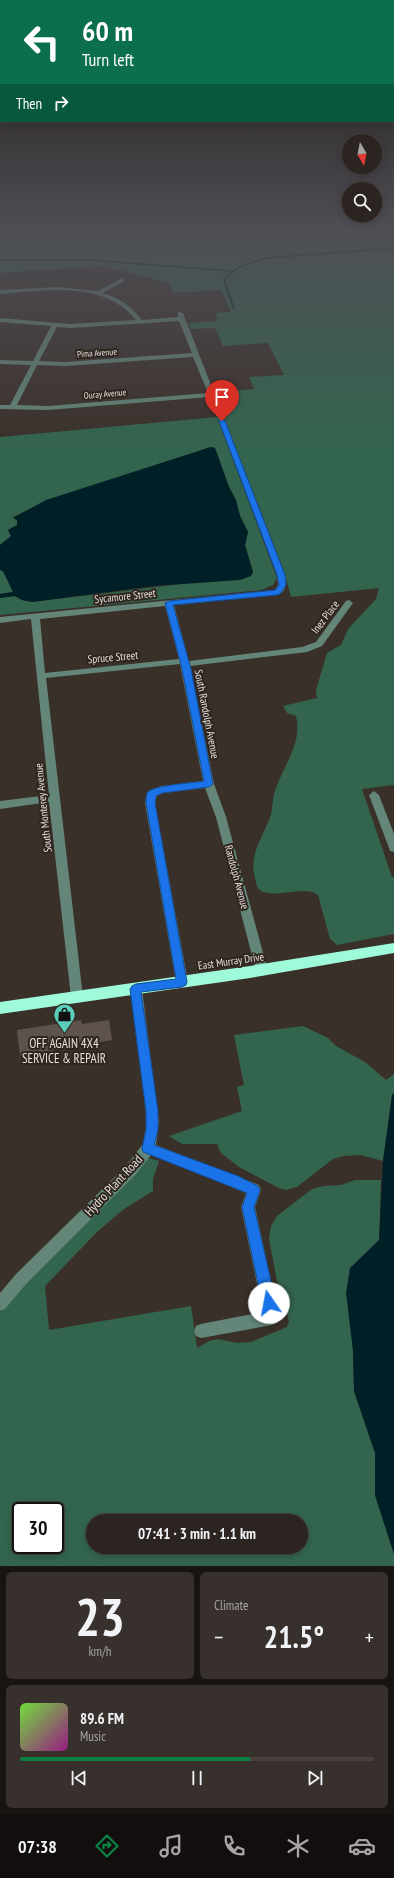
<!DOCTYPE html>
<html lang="en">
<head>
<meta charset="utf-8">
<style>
	body { margin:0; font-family:"PT Sans Narrow",sans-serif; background:#38302d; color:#f1f3f6; height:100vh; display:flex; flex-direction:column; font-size:15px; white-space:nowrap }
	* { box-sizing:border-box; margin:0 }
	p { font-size:13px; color:#a6a4a5 }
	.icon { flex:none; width:22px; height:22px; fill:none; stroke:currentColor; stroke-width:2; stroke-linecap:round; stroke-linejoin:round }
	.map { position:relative; height:1566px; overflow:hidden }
	.details { display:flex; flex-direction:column; gap:6px; padding:6px; background:#181412; flex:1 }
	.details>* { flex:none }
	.hud { position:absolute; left:0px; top:0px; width:394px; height:122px; box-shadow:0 2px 10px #0003,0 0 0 1px #48413e; background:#0b6e4f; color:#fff; overflow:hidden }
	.needle { width:26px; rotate:170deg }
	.tools { position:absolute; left:342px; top:134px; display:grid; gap:8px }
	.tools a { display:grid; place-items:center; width:40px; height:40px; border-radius:50%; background:#2c2420; box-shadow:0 2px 10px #0003,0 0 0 1px #48413e; font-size:20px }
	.speed { position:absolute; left:12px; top:1502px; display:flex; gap:8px; font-size:20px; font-weight:700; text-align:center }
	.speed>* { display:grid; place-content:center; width:52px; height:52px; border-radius:50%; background:#2c2420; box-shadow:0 2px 10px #0003,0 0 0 1px #48413e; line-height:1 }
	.speed .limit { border:2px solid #111; border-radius:6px; background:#fff; color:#111 }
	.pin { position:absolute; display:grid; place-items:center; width:34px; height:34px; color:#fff; margin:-41px -17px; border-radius:50% 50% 50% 0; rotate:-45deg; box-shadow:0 0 4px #0007 }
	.pin .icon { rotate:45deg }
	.me { position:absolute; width:44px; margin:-22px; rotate:348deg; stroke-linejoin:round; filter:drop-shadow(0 0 3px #0008) }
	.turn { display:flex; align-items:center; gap:14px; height:84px; padding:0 16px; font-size:18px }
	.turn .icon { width:52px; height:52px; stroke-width:2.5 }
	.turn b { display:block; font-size:28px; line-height:34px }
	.then { display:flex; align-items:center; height:38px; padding:0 16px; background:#0003; gap:8px; font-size:15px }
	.big { font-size:30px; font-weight:800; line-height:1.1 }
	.details .tile { flex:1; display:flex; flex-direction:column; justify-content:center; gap:6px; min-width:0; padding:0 14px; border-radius:6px; background:#38302d }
	.details .dial { align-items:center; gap:0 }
	.dial b { font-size:52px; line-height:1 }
	.song { display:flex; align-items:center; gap:12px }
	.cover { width:48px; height:48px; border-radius:6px; background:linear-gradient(135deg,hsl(100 70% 55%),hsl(310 70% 35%)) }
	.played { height:4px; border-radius:2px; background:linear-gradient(90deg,#0b8043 65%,#48413e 65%) }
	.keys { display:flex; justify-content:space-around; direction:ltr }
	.heat { display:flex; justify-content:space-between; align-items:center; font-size:22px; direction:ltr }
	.details .tiles { flex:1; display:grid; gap:6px; grid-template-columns:1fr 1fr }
	.tile:last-child { grid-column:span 2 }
	.trip { position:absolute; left:86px; top:1514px; width:222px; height:40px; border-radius:20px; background:#2c2420; box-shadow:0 2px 10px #0003,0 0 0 1px #48413e; font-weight:800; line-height:40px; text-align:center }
	.dock { display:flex; height:64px; justify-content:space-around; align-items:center; background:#120e0d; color:#a6a4a5 }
	.dock .icon { width:28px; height:28px }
	.dock .active { color:#0b8043 }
	.dock b { font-size:18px; color:#f1f3f6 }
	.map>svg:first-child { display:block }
</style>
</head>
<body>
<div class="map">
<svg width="394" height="1566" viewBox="0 0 394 1566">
	<rect width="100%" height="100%" fill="#3a302a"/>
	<g fill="#33654e" fill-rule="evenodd">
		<path d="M0,232H394V785L362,789L392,877H394V934L337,945L330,939L318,895C303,884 271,901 259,889C256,886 256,882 255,878C249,856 261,840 269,820C273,812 272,800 275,791C283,766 303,743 296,716L287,713L283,706L317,698L316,690L327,653L341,645L348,629L376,599L379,588L291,597L285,574L214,392L254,389L249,377L284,375L268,343L223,346L215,328L191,329L189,323L218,321L215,313L231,312L221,290L173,293L170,283L104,266L0,273Z"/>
		<path d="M217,417L277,578L273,585L261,590L0,615V598L15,596L22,600L32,602L189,583L253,572L245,545L248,532L240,516L236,500L229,487L215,448L211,447L46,501L13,517L17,520V525L8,530L11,536L0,545V437Z"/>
		<path d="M0,570L3,571L13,592L0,594Z"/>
		<path d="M303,1026L328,1038L336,1046L365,1062L386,1080L394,1074V1093L392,1095L383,1161L361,1155L344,1156L333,1159L297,1187L286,1190L279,1188L239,1167L221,1153L217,1144H182L169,1136L242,1111L237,1087L244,1085L234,1035Z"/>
		<path d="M148,1158L159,1161L153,1179V1191L124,1209L98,1231L45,1286L49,1330L191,1306L197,1348L209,1341L218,1339L237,1343L251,1342L287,1327L289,1321L286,1311L280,1298L269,1238L271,1226L277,1216L312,1189L324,1186L341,1185L355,1180H381L379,1240L365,1254L353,1351L354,1391L375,1453V1495L394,1554V1566H0V1312L20,1289ZM21,1511H55V1545H21ZM93,1521H301V1547H93Z"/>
	</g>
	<g fill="#011f27">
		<path d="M211,447L215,448L229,487L236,500L240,516L248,532L245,545L253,572L251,576L240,580L154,586L32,602L22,600L15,596L0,598V594L13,592L3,571L0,570V545L11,536L8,530L17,525V520L13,518L46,500Z"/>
		<path d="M394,1093V1554L375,1495V1453L354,1391L353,1351L346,1293L350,1268L379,1240L383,1161L392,1095Z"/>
	</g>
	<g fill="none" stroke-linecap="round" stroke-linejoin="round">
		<g stroke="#011f27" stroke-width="1.5">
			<path d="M0,260H88L232,271"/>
			<path d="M234,309L224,279L239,267L266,258L394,248"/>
		</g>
	</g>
	<path fill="#5d534c" d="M81,1020L82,1024L109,1020L112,1040L20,1056L17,1030Z"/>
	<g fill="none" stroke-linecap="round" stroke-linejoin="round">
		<g fill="#638679" fill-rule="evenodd">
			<path d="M122,278L124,279V281L103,293C121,299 130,305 142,320L178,317V312L183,313L286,578C287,585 285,593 277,595L174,605L188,659L189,661L302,647L316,642L346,601L349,600L353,603L322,646L307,652L190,666L214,784L226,817L268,971L266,974L262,976L258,974L256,971L216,817L205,788L163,793L157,796L155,803L188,982L186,985L182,987L178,985L176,982L145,803L148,791L161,786L203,781L180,664L46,678L83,997L81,1000L77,1002L73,1000L71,997L49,802L0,809V801L49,795L31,619L0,623V617L275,590L278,585L277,575L210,397L48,410L0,409V405H10L31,365L0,364V360L33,361L51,326L0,322V318L70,324L136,320C104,280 46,290 0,294V290L57,287L98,291ZM179,321L192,353L65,362L39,361L57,327L70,328ZM193,357L208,393L48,406L17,405L37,365L65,366ZM165,606L179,659L45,673L40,619Z"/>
			<path d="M374,791L379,795L394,834V852L390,851L389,848L369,795Z"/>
			<path d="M136,984L140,986L142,989L159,1122L156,1145L259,1185L261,1190L255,1207L279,1318L277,1323L272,1325L201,1338L196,1336L194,1331L196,1326L201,1324L263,1312L241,1207L246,1193L151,1155L136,1174L26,1284L5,1309L0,1311V1293L16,1274L126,1166L143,1144L147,1122L130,989L132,986Z"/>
		</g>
		<path fill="#9ffada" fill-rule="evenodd" d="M394,943V953L250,978L0,1014V1002L250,966Z"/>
	</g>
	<linearGradient id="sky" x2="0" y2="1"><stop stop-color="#201a17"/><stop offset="0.51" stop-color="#4f4e55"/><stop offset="1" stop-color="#4f4e55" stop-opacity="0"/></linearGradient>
	<rect width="394" height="451" fill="url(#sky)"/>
	<path fill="#1a73e8" stroke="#114b97" d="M222,419L225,421L285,575L286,585L280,594L277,595L173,605L191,669L213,784L209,787L162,793L156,796L155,803L187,982L186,985L182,987L141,992L158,1111V1130L154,1145L238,1176L258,1186L260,1190L254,1207L276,1303L274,1307L269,1309L264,1307L262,1303L242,1207L247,1193L143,1152L142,1148L146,1130V1111L130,989L132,986L136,984L176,979L146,803C146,800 146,796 147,793C152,785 194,783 204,781L182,669L165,603L169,601L275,590L279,585L277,575L219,421Z"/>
	<defs>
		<symbol id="shop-pin" viewBox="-11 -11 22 30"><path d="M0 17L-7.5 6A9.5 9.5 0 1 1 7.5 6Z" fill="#5bcebb" stroke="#2f2620"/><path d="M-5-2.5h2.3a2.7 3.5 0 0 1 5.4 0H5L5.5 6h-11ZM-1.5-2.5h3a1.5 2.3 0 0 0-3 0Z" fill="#111"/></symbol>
	</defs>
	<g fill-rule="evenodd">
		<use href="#shop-pin" x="52" y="1002" width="25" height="34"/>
	</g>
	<g text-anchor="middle" stroke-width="4" stroke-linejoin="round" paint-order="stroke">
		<g font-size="9" fill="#e6dfdc" stroke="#2f2620">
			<text transform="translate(97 353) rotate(-4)" y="3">Pima Avenue</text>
			<text transform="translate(105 394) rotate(-5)" y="3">Ouray Avenue</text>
		</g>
		<g font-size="11" fill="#e6dfdc" stroke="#2f2620">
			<text transform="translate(125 596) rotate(-6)" y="4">Sycamore Street</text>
			<text transform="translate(325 617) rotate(-53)" y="4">Inez Place</text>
			<text transform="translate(113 657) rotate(-5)" y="4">Spruce Street</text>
			<text transform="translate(207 714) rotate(79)" y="4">South Randolph Avenue</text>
			<text transform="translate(43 808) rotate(-96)" y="4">South Monterey Avenue</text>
			<text transform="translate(237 877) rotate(75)" y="4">Randolph Avenue</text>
			<text transform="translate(231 961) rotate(-8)" y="4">East Murray Drive</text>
		</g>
		<g font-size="13" fill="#e6dfdc" stroke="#2f2620">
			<text x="64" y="1048">OFF AGAIN 4X4<tspan x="64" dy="15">SERVICE &amp; REPAIR</tspan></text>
		</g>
		<g font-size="13" fill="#e6dfdc" stroke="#2f2620">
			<text transform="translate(113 1185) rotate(-47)" y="5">Hydro Plant Road</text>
		</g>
	</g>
</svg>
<div class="tools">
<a><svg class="needle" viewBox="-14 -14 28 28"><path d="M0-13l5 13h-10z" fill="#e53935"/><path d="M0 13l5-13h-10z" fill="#a6a4a5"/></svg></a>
<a><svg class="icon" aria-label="search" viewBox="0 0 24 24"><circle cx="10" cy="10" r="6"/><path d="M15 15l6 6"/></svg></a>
</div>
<div class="speed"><div class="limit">30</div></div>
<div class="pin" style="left:222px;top:421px;background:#d93025"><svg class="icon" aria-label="arrive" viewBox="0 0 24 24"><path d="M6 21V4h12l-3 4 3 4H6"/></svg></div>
<svg class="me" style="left:269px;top:1303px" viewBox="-20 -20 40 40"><circle r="19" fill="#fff"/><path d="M0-13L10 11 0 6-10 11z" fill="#1a73e8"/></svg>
<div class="trip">07:41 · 3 min · 1.1 km</div>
<div class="hud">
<div class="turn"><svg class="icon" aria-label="left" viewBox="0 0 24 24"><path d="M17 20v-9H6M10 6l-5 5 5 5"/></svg><div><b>60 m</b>Turn left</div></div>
<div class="then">Then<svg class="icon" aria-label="right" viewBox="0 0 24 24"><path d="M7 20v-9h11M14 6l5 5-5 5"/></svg></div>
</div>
</div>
<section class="details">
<div class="tiles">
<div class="tile dial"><b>23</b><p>km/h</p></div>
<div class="tile"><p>Climate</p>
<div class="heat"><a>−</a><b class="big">21.5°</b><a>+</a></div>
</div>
<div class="tile">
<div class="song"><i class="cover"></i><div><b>89.6 FM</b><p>Music</p></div></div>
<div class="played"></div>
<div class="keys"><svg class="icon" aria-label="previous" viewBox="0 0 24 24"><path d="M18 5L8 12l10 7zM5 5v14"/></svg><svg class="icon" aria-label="pause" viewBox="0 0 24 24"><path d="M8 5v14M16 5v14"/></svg><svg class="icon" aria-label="next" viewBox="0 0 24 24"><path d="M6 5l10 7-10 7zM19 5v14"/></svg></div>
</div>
</div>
</section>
<nav class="dock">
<b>07:38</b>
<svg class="icon active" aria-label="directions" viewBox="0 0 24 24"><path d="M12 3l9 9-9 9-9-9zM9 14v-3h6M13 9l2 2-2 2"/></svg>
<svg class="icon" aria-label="music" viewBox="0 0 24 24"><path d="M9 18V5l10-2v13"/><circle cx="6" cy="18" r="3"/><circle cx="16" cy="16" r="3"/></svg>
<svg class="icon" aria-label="phone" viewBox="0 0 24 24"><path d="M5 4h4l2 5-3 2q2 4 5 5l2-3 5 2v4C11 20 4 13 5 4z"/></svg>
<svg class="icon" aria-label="climate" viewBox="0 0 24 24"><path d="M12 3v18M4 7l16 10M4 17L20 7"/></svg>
<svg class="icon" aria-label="car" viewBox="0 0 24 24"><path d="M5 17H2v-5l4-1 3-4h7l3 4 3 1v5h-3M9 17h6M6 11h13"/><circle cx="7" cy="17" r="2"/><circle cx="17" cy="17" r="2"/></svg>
</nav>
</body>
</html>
